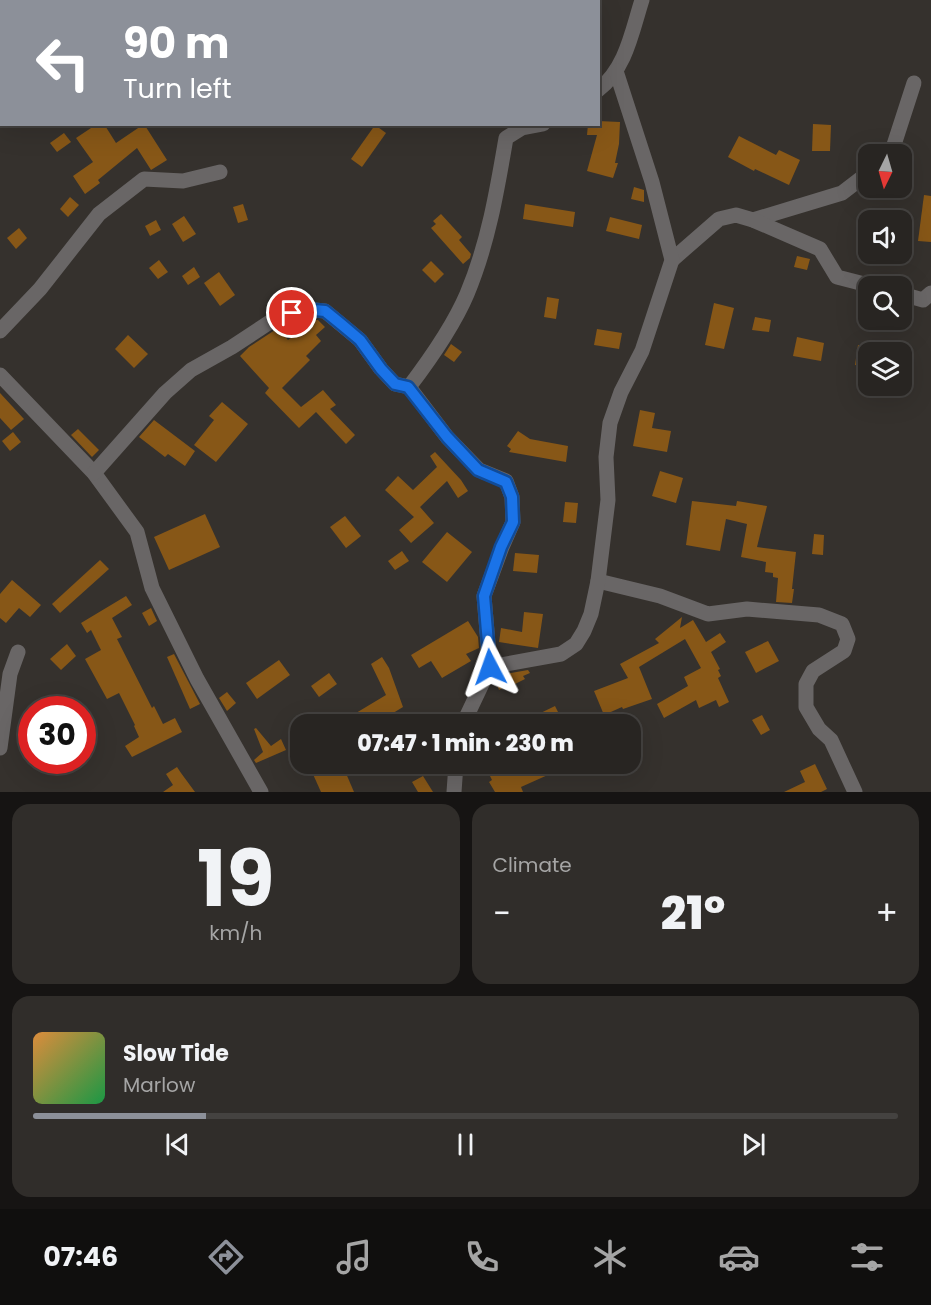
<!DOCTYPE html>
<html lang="en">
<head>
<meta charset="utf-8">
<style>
	body { margin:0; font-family:Poppins,sans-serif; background:#302d2a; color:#f1f3f6; height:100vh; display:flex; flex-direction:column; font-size:22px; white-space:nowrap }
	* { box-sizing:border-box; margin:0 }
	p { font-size:20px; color:#a5a5a5 }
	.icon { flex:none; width:33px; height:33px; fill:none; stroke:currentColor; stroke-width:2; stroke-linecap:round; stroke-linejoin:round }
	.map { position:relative; height:792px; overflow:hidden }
	.panel { display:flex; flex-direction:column; gap:12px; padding:12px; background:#161413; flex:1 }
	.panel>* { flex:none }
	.top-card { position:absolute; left:0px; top:0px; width:600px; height:126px; box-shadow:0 6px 24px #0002,0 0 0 2px #444240; background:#8c9099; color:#fff; overflow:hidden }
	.needle { width:39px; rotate:185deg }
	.fabs { position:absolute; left:858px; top:144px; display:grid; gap:12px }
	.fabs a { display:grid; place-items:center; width:54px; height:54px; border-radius:12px; background:#282522; box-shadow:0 6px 24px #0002,0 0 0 2px #444240; font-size:30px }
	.speed { position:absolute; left:18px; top:696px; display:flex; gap:12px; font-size:30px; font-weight:700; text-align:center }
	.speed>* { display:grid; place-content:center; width:78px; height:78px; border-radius:50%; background:#282522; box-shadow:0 6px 24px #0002,0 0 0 2px #444240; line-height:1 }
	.speed .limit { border:9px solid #d22; background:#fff; color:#111 }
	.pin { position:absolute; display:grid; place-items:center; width:51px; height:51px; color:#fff; margin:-26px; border:3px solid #fff; border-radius:50%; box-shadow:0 2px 6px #0007 }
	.me { position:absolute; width:66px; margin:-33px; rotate:356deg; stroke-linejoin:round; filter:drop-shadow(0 0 4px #0008) }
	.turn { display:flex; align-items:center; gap:21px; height:126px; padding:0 24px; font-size:27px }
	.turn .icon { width:78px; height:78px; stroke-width:2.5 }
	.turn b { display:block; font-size:42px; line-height:51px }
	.big { font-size:45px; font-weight:800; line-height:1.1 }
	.panel .tile { flex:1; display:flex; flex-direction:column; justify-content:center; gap:9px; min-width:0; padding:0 21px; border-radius:18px; background:#302d2a }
	.panel .dial { align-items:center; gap:0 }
	.dial b { font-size:78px; line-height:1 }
	.song { display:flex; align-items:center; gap:18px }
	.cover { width:72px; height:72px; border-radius:9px; background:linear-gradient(135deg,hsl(30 70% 55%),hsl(140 70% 35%)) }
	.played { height:6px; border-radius:3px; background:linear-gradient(90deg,#8c9099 20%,#444240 20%) }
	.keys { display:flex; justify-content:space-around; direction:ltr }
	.heat { display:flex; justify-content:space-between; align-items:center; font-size:33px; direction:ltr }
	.panel .tiles { flex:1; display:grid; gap:12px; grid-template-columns:1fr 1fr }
	.tile:last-child { grid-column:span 2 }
	.trip { position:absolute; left:290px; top:714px; width:351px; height:60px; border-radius:18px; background:#282522; box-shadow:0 6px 24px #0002,0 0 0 2px #444240; font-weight:800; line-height:60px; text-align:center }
	.menu { display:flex; height:96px; justify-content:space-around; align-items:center; background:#100f0e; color:#a5a5a5 }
	.menu .icon { width:42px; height:42px }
	.menu .current { color:#8c9099 }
	.menu b { font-size:27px; color:#f1f3f6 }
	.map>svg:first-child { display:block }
</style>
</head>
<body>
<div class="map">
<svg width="931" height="792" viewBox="0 0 931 792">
	<rect width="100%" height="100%" fill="#35312d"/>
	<g fill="#875717">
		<path d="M598,121L620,122L619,144L615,163H618L613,178L587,171L597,135H587L588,124H598Z"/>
		<path d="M97,124H104L116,143L144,124L167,160L151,170L137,148L98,180L100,183L85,194L73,176L93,162L76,138Z"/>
		<path d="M813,124L831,125L830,151H812Z"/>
		<path d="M375,125L386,133L362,167L351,159Z"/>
		<path d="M64,133L71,142L57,152L50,143Z"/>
		<path d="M739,136L776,155L779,150L800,160L789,185L755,169L754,171L728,157Z"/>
		<path d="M634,187L644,190V202L631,199Z"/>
		<path d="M924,195L931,196V242L918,241Z"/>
		<path d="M70,197L79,205L68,217L60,209Z"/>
		<path d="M243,204L248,220L238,223L233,207Z"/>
		<path d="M525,204L575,212L573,227L523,219Z"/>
		<path d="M441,214L462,237L459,240L471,254L470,258L463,264L431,228L436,224L433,221Z"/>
		<path d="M184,216L196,234L183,242L172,224Z"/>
		<path d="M610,217L642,225L639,239L606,231Z"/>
		<path d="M156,220L161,230L150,236L145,226Z"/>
		<path d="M19,228L27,238L16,249L7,238Z"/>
		<path d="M797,256L810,259L807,270L794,267Z"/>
		<path d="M159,260L168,272L158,279L149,268Z"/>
		<path d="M431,261L444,274L435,283L422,270Z"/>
		<path d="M194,267L200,277L188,285L182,276Z"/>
		<path d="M219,272L235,295L220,306L204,283Z"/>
		<path d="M547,297L559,299L556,319L544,317Z"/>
		<path d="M714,303L734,308L724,349L705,345Z"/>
		<path d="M755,317L771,320L769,332L752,330Z"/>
		<path d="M313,320H318L325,327L316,335L321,341L306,356L310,360L282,388L301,407L323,390L336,405L330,409L355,435L346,444L316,412L299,428L265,393L269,388L240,356L249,347L278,328L288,340Z"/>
		<path d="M597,329L622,333L619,349L594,345Z"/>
		<path d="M128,335L148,354L134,368L115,349Z"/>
		<path d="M797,337L824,343L821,361L793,356Z"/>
		<path d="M451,344L462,352L454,362L444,355Z"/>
		<path d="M858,345L868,347V367L855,365Z"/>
		<path d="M0,393L24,419L11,430L0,418Z"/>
		<path d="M222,402L248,424L216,462L194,445L214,420L209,416Z"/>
		<path d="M640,410L655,413L652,428L671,431L667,452L633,446Z"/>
		<path d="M154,420L195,451L185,466L168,454L165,457L139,437Z"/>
		<path d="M78,429L99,450L92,457L71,435Z"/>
		<path d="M518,431L530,439L568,446L566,462L509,452L511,449L507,446Z"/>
		<path d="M13,432L21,442L10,451L2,441Z"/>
		<path d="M435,452L461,480L468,491L458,498L447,481L420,507L434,523L411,543L399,530L414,517L385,490L398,476L413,490L437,467L430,456Z"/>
		<path d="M660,471L683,478L676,503L652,496Z"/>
		<path d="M692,501L736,506L737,501L767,506L757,547L796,552L792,589H794L792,603L776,602L778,578L773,577V573L765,572L766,562L741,557L747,524L726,519L720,551L686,545Z"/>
		<path d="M565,502L578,503L576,523L563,522Z"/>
		<path d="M205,514L220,547L169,570L154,537Z"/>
		<path d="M345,516L361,536L346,548L330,527Z"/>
		<path d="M447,532L472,552L447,582L422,562Z"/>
		<path d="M814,534L824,535L823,555L812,554Z"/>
		<path d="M402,551L409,561L395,570L388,561Z"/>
		<path d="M515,553L539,555L537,573L513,571Z"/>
		<path d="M100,560L109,569L60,613L52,604Z"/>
		<path d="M12,580L41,605L30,617L19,608L6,623L0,618V594Z"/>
		<path d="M126,596L132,605L112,618L122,637L117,639L152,708L154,706L163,724L175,718L182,732L132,757L125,746L139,737L134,726L135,725L119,693L107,699L85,659L101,650L91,630L87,633L81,623Z"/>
		<path d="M151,608L157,621L149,626L142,613Z"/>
		<path d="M524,612L543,614L538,648L499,642L501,628L522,632Z"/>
		<path d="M682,617L680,628L693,620L706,642L720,633L726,642L711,652L720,669L718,670L721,676L718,678L729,702L719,707L716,700L699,708L696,700L664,718L657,704L688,686L684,677L701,668L685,639L639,667L652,699L623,709L622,707L604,715L594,691L628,678L620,664L659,643L655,639Z"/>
		<path d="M468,621L478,637L479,648L466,654L471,661L442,678L431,661L419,668L411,655Z"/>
		<path d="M768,641L779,661L756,673L745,652Z"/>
		<path d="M67,644L76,656L61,670L50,659Z"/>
		<path d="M174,654L200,704L190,709L167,657Z"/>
		<path d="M382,657L389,668L403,707L375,724H363L356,713L386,695L371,664Z"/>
		<path d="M279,660L290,675L257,699L246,683Z"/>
		<path d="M528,670L530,673L523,676L525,679L511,686L510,684L499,690L495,679L505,674Z"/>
		<path d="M329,673L337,684L319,697L311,686Z"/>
		<path d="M227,692L236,703L227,711L219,698Z"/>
		<path d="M555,706L562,720L554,724H518Z"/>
		<path d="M762,715L770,730L761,735L752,720Z"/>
		<path d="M256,728L271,746L281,739L286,750L256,763L254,760L263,752L254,729Z"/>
		<path d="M331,764H342L354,792H321L312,772Z"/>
		<path d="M484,764H514L515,767L523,764H545L550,774L521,787L523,792H495L489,782L492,780Z"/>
		<path d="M815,764L827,789L821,792H784L805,782L800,771Z"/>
		<path d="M177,767L181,773L195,792H163L173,785L166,774Z"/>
		<path d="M423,776L433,792H418L412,782Z"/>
	</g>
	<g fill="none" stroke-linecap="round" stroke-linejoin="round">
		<g stroke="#696666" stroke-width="15">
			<path d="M77,0L78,2"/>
			<path d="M598,90C626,69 632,31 642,0"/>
			<path d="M0,111L2,110"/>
			<path d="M891,154L914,83"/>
			<path d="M753,220L842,193L868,173"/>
			<path d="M672,260L719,219L736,215L753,220L820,249L837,277L872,286"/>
			<path d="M902,294L923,300L931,293"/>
			<path d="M0,331L40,289L99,214L144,179L183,181L220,172"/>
			<path d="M0,375L94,473L137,532L152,588L197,679L261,792"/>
			<path d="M94,473L165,393L191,370L232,347L279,316L304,309L325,311L360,340L381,369L395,384L409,387"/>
			<path d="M598,581L660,596L708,614L747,609L819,615L842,624L848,639L844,651L813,671L806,684V707L819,729L831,740L855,792"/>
			<path d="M490,667L561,654L576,644L584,631L591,614L598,581L608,500L606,457L610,423L621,392L642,351L672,260L652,182L616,71"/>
			<path d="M463,724L490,667L484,596L502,547L513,522L512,497L506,481L479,470L447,437L409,387C431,358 453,327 467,294C488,244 497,191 506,138L522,128L543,124"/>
			<path d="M0,748L10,674L18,652"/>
			<path d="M454,792L456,764"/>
		</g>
	</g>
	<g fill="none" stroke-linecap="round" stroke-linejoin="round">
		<defs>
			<path id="route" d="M292,313L304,309L325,311L341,324L360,340L381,369L395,384L408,387L447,437L478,470L506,482L512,497L513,522L501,547L484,596L490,667"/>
		</defs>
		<use href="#route" stroke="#114b97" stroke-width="15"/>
		<use href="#route" stroke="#1a73e8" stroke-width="10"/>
	</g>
</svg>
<div class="fabs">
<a><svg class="needle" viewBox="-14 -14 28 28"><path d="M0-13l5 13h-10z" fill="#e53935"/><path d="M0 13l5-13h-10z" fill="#a5a5a5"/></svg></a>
<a><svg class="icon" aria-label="sound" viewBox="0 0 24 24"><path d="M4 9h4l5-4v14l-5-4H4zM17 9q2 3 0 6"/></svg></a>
<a><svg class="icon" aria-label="search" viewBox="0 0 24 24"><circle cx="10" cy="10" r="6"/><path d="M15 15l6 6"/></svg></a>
<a><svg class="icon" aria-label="layers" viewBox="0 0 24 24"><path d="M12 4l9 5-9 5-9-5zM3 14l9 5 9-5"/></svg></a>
</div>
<div class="speed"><div class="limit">30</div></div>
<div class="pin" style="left:292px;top:313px;background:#d93025"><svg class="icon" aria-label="arrive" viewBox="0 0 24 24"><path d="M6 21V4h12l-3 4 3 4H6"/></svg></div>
<svg class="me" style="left:490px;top:667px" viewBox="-20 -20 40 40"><path d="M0-17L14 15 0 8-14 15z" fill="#1a73e8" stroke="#fff" stroke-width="4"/></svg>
<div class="trip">07:47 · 1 min · 230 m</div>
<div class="top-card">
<div class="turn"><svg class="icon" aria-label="left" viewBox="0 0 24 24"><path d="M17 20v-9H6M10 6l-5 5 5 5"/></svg><div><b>90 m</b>Turn left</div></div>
</div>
</div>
<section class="panel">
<div class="tiles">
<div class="tile dial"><b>19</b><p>km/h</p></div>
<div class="tile"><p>Climate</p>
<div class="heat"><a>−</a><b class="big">21°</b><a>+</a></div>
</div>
<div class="tile">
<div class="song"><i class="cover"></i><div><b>Slow Tide</b><p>Marlow</p></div></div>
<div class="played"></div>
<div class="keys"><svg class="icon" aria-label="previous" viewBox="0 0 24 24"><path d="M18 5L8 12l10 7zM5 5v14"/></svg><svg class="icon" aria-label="pause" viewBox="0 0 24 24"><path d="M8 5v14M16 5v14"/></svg><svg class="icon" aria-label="next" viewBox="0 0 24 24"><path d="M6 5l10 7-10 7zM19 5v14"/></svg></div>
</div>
</div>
</section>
<nav class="menu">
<b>07:46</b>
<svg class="icon current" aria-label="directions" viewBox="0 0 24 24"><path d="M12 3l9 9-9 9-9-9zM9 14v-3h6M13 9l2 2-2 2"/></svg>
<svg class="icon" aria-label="music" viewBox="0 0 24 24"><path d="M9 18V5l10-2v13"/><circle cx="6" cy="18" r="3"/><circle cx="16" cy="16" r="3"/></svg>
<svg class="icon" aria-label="phone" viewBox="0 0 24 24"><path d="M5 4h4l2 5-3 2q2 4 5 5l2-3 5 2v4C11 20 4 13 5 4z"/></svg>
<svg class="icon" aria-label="climate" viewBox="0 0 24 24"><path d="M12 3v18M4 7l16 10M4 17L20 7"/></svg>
<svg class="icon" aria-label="car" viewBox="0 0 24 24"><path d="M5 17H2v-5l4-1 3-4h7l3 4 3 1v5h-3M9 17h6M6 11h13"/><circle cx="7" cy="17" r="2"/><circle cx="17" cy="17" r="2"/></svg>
<svg class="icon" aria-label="filters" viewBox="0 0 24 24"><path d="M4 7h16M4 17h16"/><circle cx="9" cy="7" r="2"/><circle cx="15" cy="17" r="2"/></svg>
</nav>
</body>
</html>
